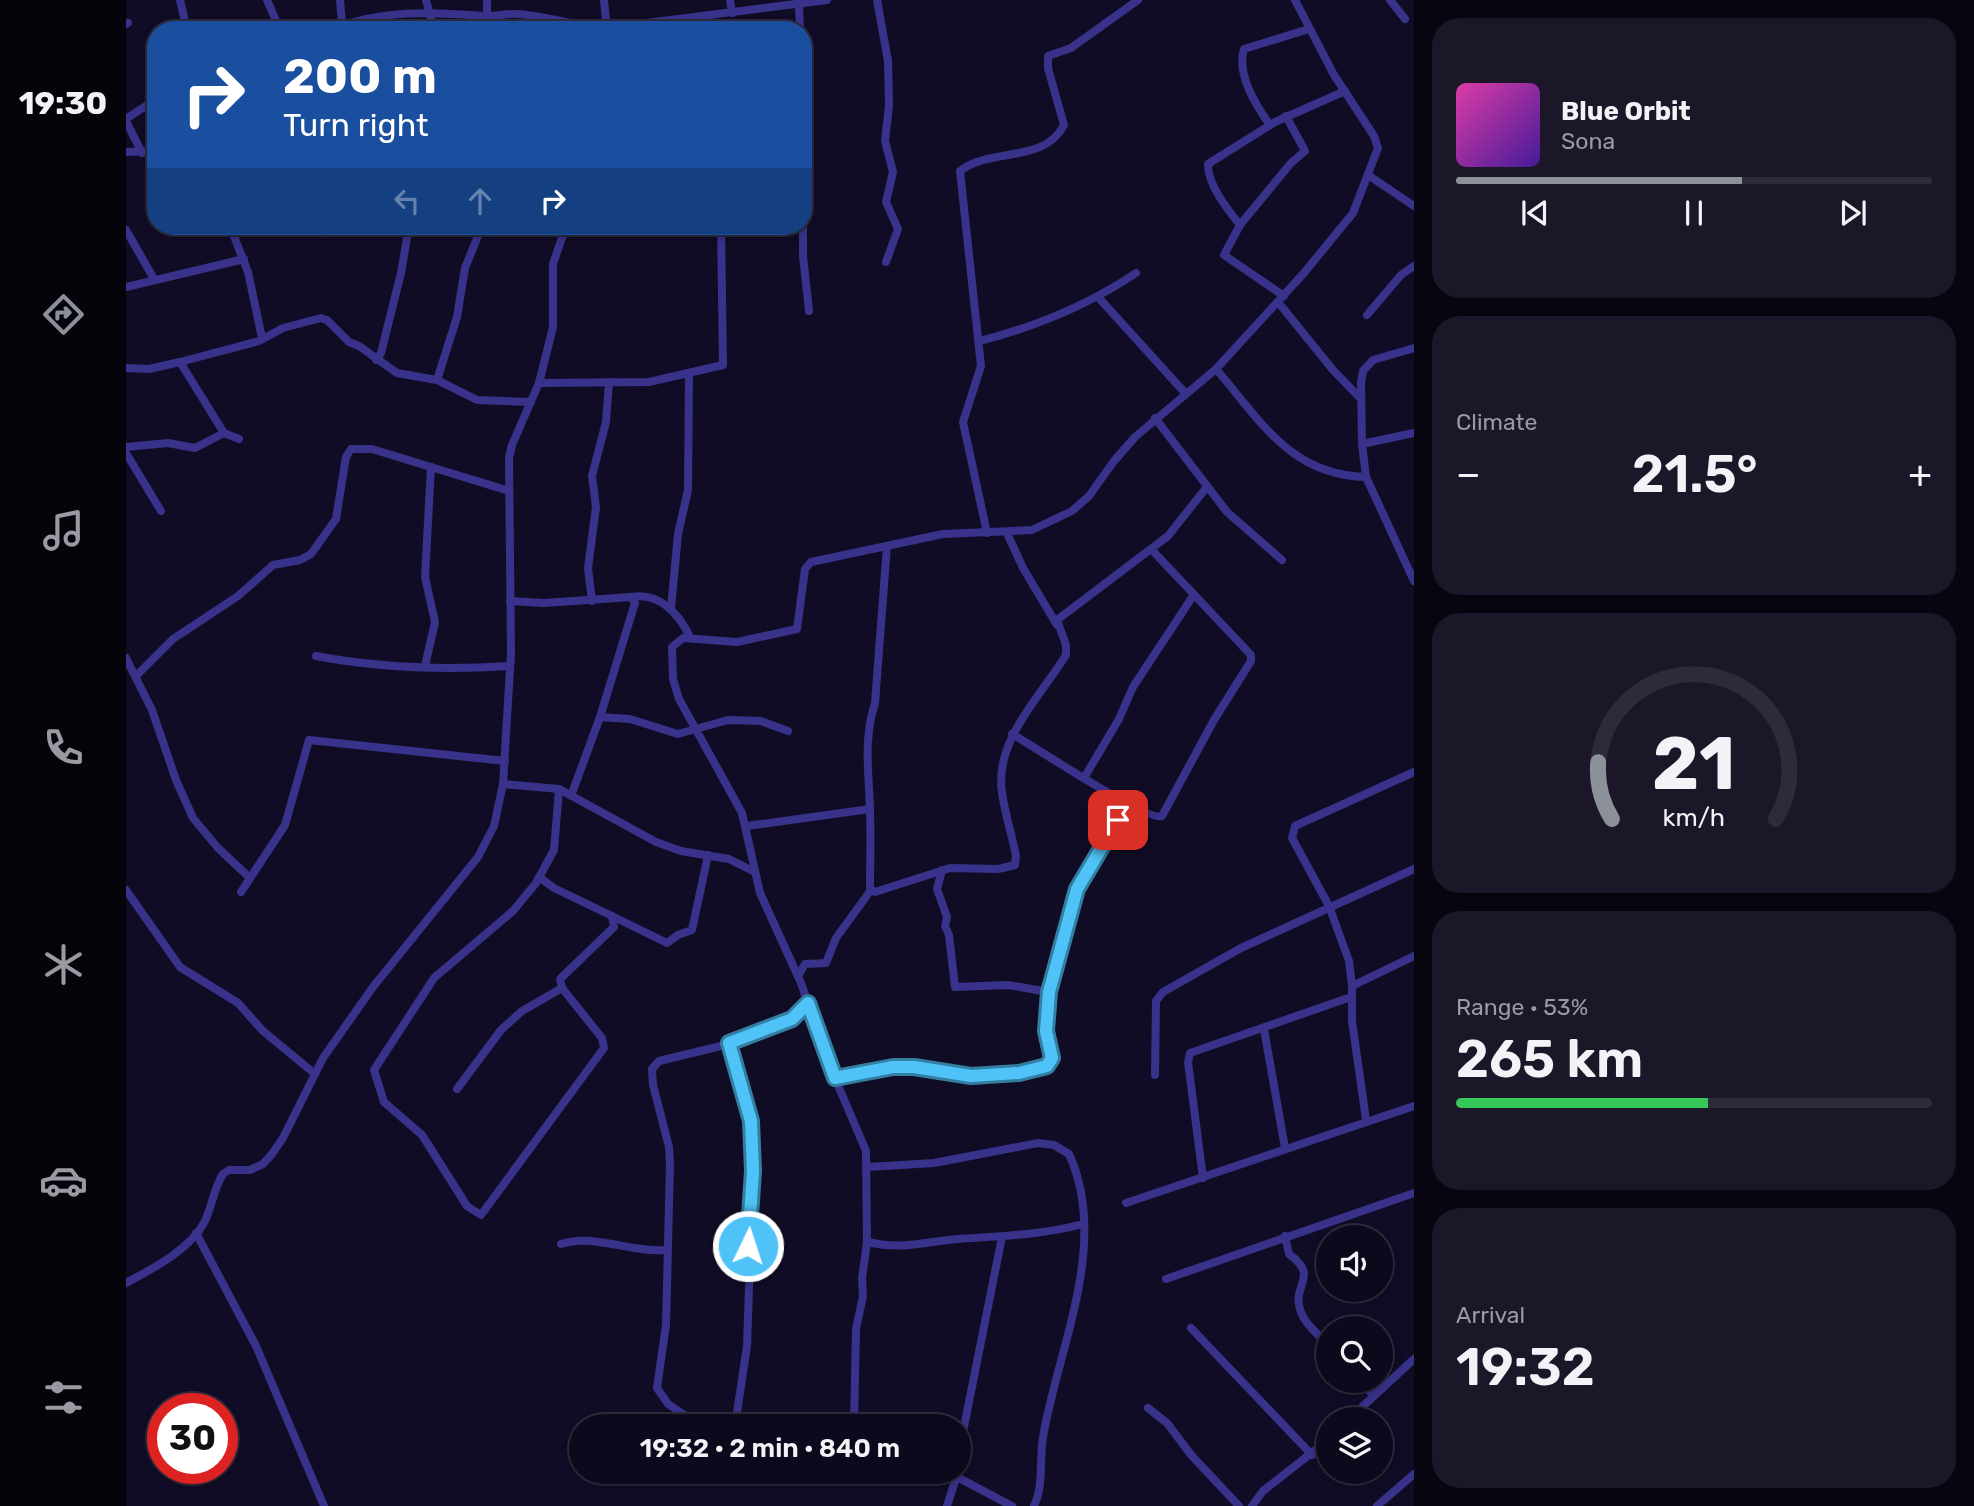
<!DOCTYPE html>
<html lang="en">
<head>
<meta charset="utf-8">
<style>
	body { margin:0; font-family:Rubik,sans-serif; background:#1b1729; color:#f1f3f6; height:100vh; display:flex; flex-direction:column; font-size:26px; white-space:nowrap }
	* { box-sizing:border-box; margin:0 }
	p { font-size:23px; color:#9a9aa3 }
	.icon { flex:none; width:38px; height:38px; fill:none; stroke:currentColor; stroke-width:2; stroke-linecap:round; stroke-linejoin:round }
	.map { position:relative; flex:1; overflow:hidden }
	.side { display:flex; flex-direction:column; gap:18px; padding:18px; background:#07050f; width:560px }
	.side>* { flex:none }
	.guide { position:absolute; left:21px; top:21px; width:665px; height:214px; border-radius:28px; box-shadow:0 4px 10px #0003,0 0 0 2px #2d2a3b; background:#1a4fa0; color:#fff; overflow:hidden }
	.tools { position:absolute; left:1190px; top:1225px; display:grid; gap:14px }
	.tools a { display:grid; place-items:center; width:77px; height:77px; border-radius:50%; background:#0d091c; box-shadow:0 4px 10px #0003,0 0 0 2px #2d2a3b; font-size:35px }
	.speed { position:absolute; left:21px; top:1393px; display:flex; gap:14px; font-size:35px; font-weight:700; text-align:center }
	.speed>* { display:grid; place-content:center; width:91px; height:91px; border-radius:50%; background:#0d091c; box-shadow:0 4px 10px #0003,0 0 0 2px #2d2a3b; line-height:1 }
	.speed .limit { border:10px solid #d22; background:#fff; color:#111 }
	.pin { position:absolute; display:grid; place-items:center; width:60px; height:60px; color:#fff; margin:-30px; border-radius:14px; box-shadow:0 4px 10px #0006 }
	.me { position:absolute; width:77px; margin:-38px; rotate:4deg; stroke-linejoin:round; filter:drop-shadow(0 0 5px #0008) }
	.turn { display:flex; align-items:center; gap:24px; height:147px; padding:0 21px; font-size:32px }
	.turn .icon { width:91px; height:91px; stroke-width:2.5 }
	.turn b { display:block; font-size:49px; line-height:60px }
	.lanes { display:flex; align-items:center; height:66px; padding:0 21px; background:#0003; justify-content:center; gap:35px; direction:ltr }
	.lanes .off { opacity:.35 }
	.big { font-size:52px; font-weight:600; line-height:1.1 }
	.side .tile { flex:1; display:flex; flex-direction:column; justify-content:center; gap:10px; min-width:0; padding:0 24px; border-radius:28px; background:#1b1729 }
	.side .dial { align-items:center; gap:0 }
	.dial svg { height:182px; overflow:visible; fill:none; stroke:#2d2a3b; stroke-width:7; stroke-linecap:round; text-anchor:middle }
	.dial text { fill:#f1f3f6; stroke:none }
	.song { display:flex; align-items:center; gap:21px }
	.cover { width:84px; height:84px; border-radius:10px; background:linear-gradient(135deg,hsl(320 70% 55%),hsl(260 70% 35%)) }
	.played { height:7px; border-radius:4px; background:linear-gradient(90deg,#8c9099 60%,#2d2a3b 60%) }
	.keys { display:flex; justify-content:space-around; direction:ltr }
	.heat { display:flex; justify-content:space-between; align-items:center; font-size:38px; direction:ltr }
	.charge { height:10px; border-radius:5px; background:linear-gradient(90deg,#34c759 53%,#2d2a3b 0) }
	.trip { position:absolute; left:443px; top:1414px; width:402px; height:70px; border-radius:35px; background:#0d091c; box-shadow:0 4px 10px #0003,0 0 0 2px #2d2a3b; font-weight:600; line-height:70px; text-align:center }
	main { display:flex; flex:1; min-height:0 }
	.tab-bar { display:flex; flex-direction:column; width:126px; justify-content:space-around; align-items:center; background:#05040b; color:#9a9aa3 }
	.tab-bar .icon { width:49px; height:49px }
	.tab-bar .current { color:#8c9099 }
	.tab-bar b { font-size:32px; color:#f1f3f6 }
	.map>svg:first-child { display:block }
</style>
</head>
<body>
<main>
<nav class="tab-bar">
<b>19:30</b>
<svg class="icon current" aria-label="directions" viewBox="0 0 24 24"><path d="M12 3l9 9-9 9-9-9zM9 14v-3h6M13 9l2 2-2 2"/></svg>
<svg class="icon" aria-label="music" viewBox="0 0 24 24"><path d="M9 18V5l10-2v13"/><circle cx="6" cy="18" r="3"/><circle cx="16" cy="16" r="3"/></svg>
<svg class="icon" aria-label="phone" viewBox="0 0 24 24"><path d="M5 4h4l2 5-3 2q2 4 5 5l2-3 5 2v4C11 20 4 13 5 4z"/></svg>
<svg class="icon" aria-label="climate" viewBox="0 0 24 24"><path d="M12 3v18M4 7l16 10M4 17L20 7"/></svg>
<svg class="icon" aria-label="car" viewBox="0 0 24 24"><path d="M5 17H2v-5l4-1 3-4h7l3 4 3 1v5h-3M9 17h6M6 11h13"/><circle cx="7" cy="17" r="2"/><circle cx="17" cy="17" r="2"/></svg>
<svg class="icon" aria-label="filters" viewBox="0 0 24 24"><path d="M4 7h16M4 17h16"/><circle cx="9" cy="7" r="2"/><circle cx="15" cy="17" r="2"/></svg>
</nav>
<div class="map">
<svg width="1288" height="1506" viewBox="0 0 1288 1506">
	<rect width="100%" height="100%" fill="#110c26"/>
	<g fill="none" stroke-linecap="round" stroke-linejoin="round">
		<g stroke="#38328a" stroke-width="8">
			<path d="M54,0L61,30"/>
			<path d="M141,0L154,30"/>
			<path d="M214,0L216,25"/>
			<path d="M300,0L308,30"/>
			<path d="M361,0V16"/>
			<path d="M478,0L481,30"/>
			<path d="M604,0L606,13"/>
			<path d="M751,0L762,61L763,105L759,141L767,172L760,202L772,229L760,262"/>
			<path d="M1264,0L1279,19"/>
			<path d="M673,6L674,30"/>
			<path d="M0,24L2,23"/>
			<path d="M205,30C255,9 306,12 359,16C370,17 381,13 391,14C422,16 451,27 482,28L701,0"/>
			<path d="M0,119L30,99"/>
			<path d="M0,121L16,153"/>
			<path d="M1144,125C1130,106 1110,73 1118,49L1183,29"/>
			<path d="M677,142V256L683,311"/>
			<path d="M0,152L30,151"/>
			<path d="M1242,175L1288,206"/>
			<path d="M1114,225L1165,163L1179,151L1160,116"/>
			<path d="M104,226L122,272L136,338"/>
			<path d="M197,226L200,233"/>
			<path d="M0,230L28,279"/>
			<path d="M0,287L118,259"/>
			<path d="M1158,296L1098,255L1114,225C1102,210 1081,184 1082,164L1149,122L1219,91"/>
			<path d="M973,298L1060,394"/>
			<path d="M1152,302L1207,370L1235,399"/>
			<path d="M1241,315L1275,275L1288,266"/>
			<path d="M854,341C908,327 964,304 1010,273"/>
			<path d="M1288,348L1247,360L1237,371L1235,383L1236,444L1240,477L1288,581"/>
			<path d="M250,360L255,353L275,273L283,226"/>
			<path d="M54,362L98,433L113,439"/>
			<path d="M0,368L23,369L54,362L133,341L157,328L195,318L201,320L223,342L233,346L271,373L311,380L351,400L405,402"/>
			<path d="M1090,369C1135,421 1164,475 1240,477"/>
			<path d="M311,380L331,317L339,268L356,226"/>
			<path d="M413,383L523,382L597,365L595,226"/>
			<path d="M1029,418L1101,512L1156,560"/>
			<path d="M1236,444L1288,433"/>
			<path d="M0,447L42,443L69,448L98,433"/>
			<path d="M0,453L35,511"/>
			<path d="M861,533L837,422L855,366L834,171C865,147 918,164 938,125L922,68V56L945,48L1012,0"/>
			<path d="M881,533L897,568L931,625"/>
			<path d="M761,546L749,703C737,740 743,773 744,811C745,837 744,863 744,888L749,892L824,868L872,869L889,865L890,856C886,835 879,814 876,793C868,740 915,696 940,655V645L931,620L1042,536L1080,488"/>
			<path d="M505,597C534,592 553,614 564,637"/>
			<path d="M384,601L418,603L505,597L509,603L474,717L445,796"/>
			<path d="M466,601L462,568L470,507L466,476L480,422L483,382"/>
			<path d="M545,608L552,534L562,490L563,373"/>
			<path d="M190,656C253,668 320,670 384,666"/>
			<path d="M0,658L26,710L50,780L67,818L92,848L124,878"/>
			<path d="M299,666L309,622L299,577L305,467"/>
			<path d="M10,676L47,639L112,596L147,565L174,560L185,554L210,519L220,457L225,449H246L383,491"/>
			<path d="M474,717L504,719L552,734L602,720L635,721L662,731"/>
			<path d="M886,734C908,746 1022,823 1036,816L1088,720L1125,661V655L1026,550"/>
			<path d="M958,778L993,719L1007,687L1067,596"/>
			<path d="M377,784L433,789L530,842L555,851L603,859L627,871"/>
			<path d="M433,789L428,850L410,883L387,911L308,978L248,1070L258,1102L296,1135L341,1206L355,1215L478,1048L476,1038L436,988"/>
			<path d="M621,826L744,809"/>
			<path d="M816,870L811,889L821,917L819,926L823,935L829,987L882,985L923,992"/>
			<path d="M0,890L54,967L112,1003L137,1031L189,1074"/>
			<path d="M115,892L159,825L183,740L379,761"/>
			<path d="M486,916L541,943L552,935L566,930L582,855"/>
			<path d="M672,976L679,964L700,963L710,938L745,890"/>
			<path d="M1226,986L1288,956"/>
			<path d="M1138,1029L1159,1148"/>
			<path d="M603,1043L625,1121L627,1171L621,1346L609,1426"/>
			<path d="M1029,1075L1030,1001L1037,992L1115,948L1288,869"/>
			<path d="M709,1078L767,1067L845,1076L893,1073L921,1066L926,1058L920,1031L923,992L951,889L1002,804"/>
			<path d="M331,1089L375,1030L396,1011L436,988L434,979L488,927L486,916L428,888L413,877"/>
			<path d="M1240,1120L1226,1021V986L1223,961L1203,906L1166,838L1169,826L1288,772"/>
			<path d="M742,1167L808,1163L912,1143L928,1145L943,1154C984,1244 932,1348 917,1437C913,1460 918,1485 908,1506"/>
			<path d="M1077,1178L1062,1062L1064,1053L1225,997"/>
			<path d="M1000,1203L1288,1106"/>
			<path d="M70,1233L130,1346L198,1506"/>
			<path d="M1159,1236L1163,1254C1194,1277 1166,1284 1174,1309C1178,1324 1192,1334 1202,1345"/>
			<path d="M741,1242C776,1250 797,1242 832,1239C874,1236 916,1235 957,1224"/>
			<path d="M435,1244C468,1233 504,1253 540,1250"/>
			<path d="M1040,1279L1288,1193"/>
			<path d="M0,1283C26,1269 65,1249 79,1221C86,1206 88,1188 97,1174L103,1170H124L137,1164L146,1154L157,1138L197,1058L247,987L352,857L368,826L377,784L385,653L383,458L386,445L413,383L427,327V264L440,226"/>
			<path d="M1065,1328L1186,1455"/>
			<path d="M1234,1381L1247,1395"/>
			<path d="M1022,1408L1041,1423L1066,1456L1113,1506"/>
			<path d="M1223,1419L1288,1359"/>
			<path d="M575,1426L542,1404L531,1388L540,1325L544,1165L543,1147L527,1085L526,1069L533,1061L591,1047L651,1026L666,1019L682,1003"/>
			<path d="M728,1426L730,1329L737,1296L736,1278L741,1242L740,1151L703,1064L675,983L634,893L616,813L553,699L547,679L546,647L557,638L611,642L671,629L679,569L685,562L817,534L906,530L946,511L963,496L988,461L1009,437L1090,369L1178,273L1227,213L1252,148L1248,136L1208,75L1169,0"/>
			<path d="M747,1426C758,1418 766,1420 778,1426"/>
			<path d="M833,1452L876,1237"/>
			<path d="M681,1472L715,1477L724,1472"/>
			<path d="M831,1477L886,1506"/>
			<path d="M821,1506L831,1475"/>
			<path d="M1126,1506L1137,1491L1202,1440"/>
			<path d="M1251,1506L1288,1474"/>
		</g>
	</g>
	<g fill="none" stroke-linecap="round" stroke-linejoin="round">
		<defs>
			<path id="route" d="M622,1246L627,1171L625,1121L603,1043L666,1019L682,1003L709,1078L767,1067H788L845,1076L893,1073L921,1066L926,1058L920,1031L923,992L951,889L992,820"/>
		</defs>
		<use href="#route" stroke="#337fa1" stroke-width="18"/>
		<use href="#route" stroke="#4fc3f7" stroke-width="12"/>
	</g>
</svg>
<div class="tools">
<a><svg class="icon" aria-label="sound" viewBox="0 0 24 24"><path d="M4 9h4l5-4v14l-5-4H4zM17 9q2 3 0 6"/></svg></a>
<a><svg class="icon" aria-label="search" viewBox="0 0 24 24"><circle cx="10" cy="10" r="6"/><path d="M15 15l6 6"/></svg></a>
<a><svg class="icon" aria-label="layers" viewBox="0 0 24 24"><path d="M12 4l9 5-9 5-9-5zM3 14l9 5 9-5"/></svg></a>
</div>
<div class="speed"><div class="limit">30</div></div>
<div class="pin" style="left:992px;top:820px;background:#d93025"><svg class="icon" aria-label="arrive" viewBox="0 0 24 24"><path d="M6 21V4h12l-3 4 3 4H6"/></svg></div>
<svg class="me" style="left:622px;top:1246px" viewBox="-20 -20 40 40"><circle r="17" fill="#4fc3f7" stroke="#fff" stroke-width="3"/><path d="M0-11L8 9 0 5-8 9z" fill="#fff"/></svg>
<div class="trip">19:32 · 2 min · 840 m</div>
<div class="guide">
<div class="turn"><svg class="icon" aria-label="right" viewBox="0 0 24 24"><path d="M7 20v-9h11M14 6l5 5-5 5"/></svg><div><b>200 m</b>Turn right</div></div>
<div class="lanes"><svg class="icon off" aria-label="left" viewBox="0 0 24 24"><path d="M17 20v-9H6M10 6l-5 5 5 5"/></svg><svg class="icon off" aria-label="ahead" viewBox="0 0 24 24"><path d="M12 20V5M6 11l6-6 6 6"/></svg><svg class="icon" aria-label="right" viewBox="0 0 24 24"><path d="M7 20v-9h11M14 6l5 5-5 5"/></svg></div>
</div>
</div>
<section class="side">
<div class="tile">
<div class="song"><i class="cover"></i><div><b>Blue Orbit</b><p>Sona</p></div></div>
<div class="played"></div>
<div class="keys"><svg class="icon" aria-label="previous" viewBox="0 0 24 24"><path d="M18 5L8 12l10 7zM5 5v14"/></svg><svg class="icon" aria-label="pause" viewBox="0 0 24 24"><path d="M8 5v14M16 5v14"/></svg><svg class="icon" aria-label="next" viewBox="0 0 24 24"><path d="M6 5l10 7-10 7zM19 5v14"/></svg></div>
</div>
<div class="tile"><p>Climate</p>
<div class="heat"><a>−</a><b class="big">21.5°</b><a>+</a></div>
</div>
<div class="tile dial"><svg viewBox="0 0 100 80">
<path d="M14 69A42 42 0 1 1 86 69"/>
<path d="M14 69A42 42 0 0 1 8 44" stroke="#8c9099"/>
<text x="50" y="56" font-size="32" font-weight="700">21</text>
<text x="50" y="72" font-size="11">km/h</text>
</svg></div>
<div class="tile"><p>Range · 53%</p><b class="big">265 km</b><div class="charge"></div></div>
<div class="tile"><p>Arrival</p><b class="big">19:32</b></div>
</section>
</main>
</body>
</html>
